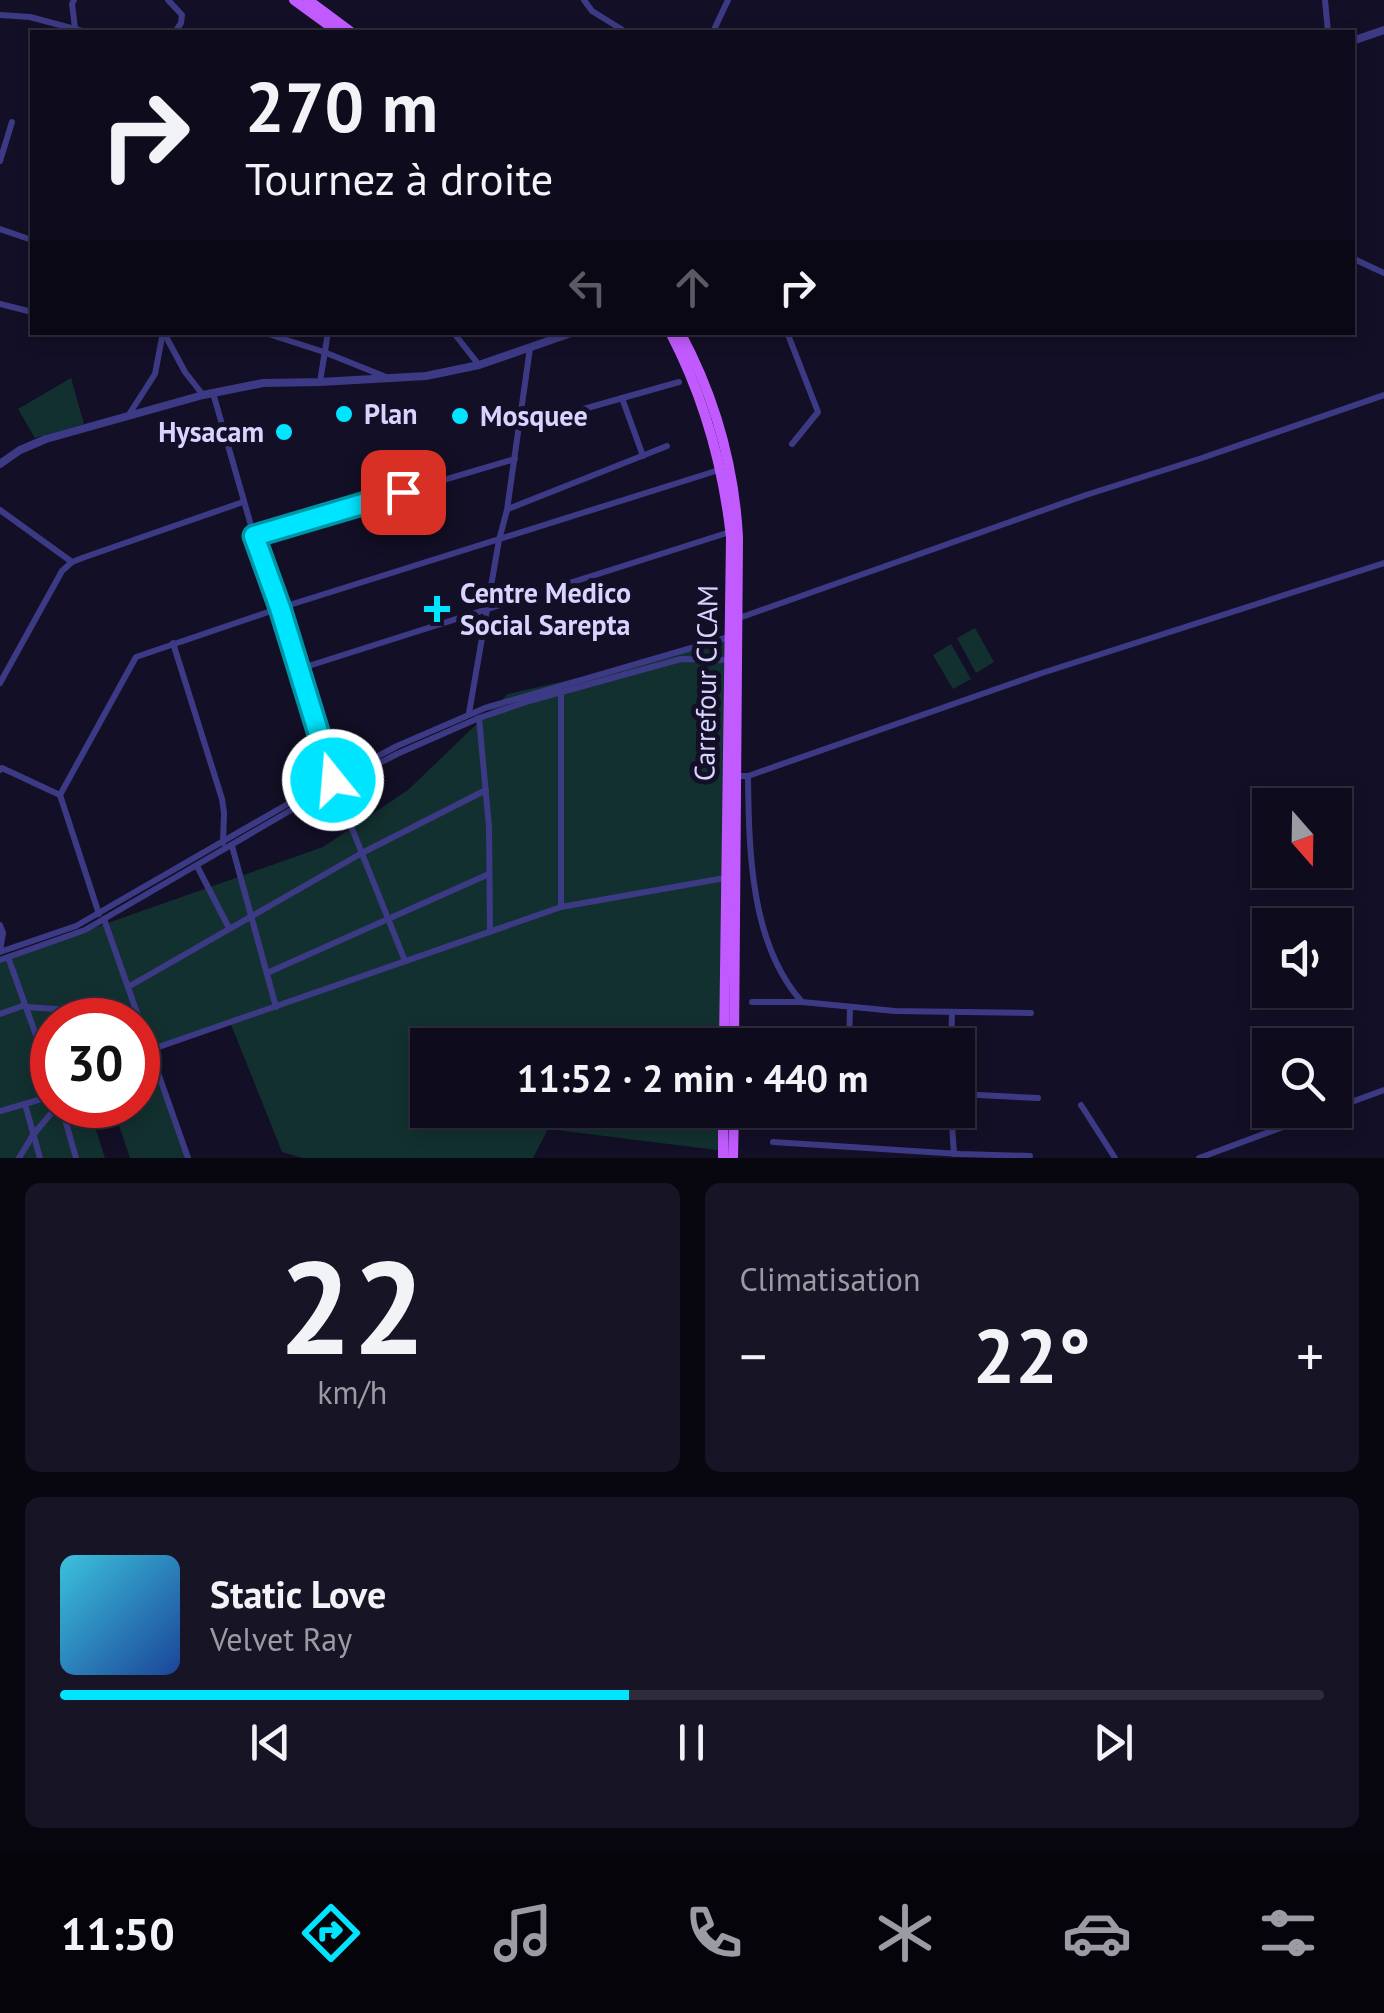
<!DOCTYPE html>
<html lang="fr">
<head>
<meta charset="utf-8">
<style>
	body { margin:0; font-family:"PT Sans",sans-serif; background:#171425; color:#f1f3f6; height:100vh; display:flex; flex-direction:column; font-size:38px; white-space:nowrap }
	* { box-sizing:border-box; margin:0 }
	p { font-size:32px; color:#9b9ba3 }
	.icon { flex:none; width:55px; height:55px; fill:none; stroke:currentColor; stroke-width:2; stroke-linecap:round; stroke-linejoin:round }
	.map { position:relative; height:1158px; overflow:hidden }
	.details { display:flex; flex-direction:column; gap:25px; padding:25px; background:#08060f; flex:1 }
	.details>* { flex:none }
	.banner { position:absolute; left:30px; top:30px; width:1325px; height:305px; border-radius:0px; box-shadow:0 5px 15px #0003,0 0 0 2px #2e2b3b; background:#0e0b1c; color:#f1f3f6; overflow:hidden }
	.needle { width:65px; rotate:160deg }
	.tools { position:absolute; left:1252px; top:788px; display:grid; gap:20px }
	.tools a { display:grid; place-items:center; width:100px; height:100px; border-radius:0px; background:#0e0b1c; box-shadow:0 5px 15px #0003,0 0 0 2px #2e2b3b; font-size:50px }
	.speed { position:absolute; left:30px; top:998px; display:flex; gap:20px; font-size:50px; font-weight:700; text-align:center }
	.speed>* { display:grid; place-content:center; width:130px; height:130px; border-radius:50%; background:#0e0b1c; box-shadow:0 5px 15px #0003,0 0 0 2px #2e2b3b; line-height:1 }
	.speed .limit { border:15px solid #d22; background:#fff; color:#111 }
	.pin { position:absolute; display:grid; place-items:center; width:85px; height:85px; color:#fff; margin:-42px; border-radius:20px; box-shadow:0 5px 15px #0006 }
	.me { position:absolute; width:110px; margin:-55px; rotate:343deg; stroke-linejoin:round; filter:drop-shadow(0 0 8px #0008) }
	.turn { display:flex; align-items:center; gap:35px; height:210px; padding:0 50px; font-size:45px }
	.turn .icon { width:130px; height:130px; stroke-width:2.5 }
	.turn b { display:block; font-size:70px; line-height:85px }
	.lanes { display:flex; align-items:center; height:95px; padding:0 50px; background:#0003; justify-content:center; gap:50px; direction:ltr }
	.lanes .off { opacity:.35 }
	.big { font-size:75px; font-weight:800; line-height:1.1 }
	.details .card { flex:1; display:flex; flex-direction:column; justify-content:center; gap:15px; min-width:0; padding:0 35px; border-radius:15px; background:#171425 }
	.details .dial { align-items:center; gap:0 }
	.dial b { font-size:130px; line-height:1 }
	.song { display:flex; align-items:center; gap:30px }
	.cover { width:120px; height:120px; border-radius:15px; background:linear-gradient(135deg,hsl(190 70% 55%),hsl(220 70% 35%)) }
	.played { height:10px; border-radius:5px; background:linear-gradient(90deg,#00e5ff 45%,#2e2b3b 45%) }
	.keys { display:flex; justify-content:space-around; direction:ltr }
	.heat { display:flex; justify-content:space-between; align-items:center; font-size:55px; direction:ltr }
	.details .tiles { flex:1; display:grid; gap:25px; grid-template-columns:1fr 1fr }
	.card:last-child { grid-column:span 2 }
	.trip { position:absolute; left:410px; top:1028px; width:565px; height:100px; border-radius:0px; background:#0e0b1c; box-shadow:0 5px 15px #0003,0 0 0 2px #2e2b3b; font-weight:800; line-height:100px; text-align:center }
	.tabs { display:flex; height:160px; justify-content:space-around; align-items:center; background:#06040b; color:#9b9ba3 }
	.tabs .icon { width:70px; height:70px }
	.tabs .current { color:#00e5ff }
	.tabs b { font-size:45px; color:#f1f3f6 }
	.map>svg:first-child { display:block }
</style>
</head>
<body>
<div class="map">
<svg width="1384" height="1158" viewBox="0 0 1384 1158">
	<rect width="100%" height="100%" fill="#130f26"/>
	<g fill="#12302f">
		<path d="M71,378L84,424L35,438L18,409Z"/>
		<path d="M975,628L994,662L976,673L957,638Z"/>
		<path d="M731,633L726,1045H428V1110H725V1151L548,1129L533,1158H302L282,1152L230,1022L138,1052V1020H52V1105H88L105,1158H0V961L323,847L408,790L508,694L625,667Z"/>
		<path d="M951,644L971,679L953,689L933,655Z"/>
		<path d="M160,1080L186,1158H130L112,1105H138V1088Z"/>
	</g>
	<g fill="none" stroke-linecap="round" stroke-linejoin="round">
		<g stroke="#3d3a85" stroke-width="6">
			<path d="M74,0L72,4L75,28"/>
			<path d="M168,0L182,15L181,23L175,32"/>
			<path d="M584,0L592,11L626,32"/>
			<path d="M1325,0L1328,32"/>
			<path d="M0,15L30,17L86,32"/>
			<path d="M713,32L728,0"/>
			<path d="M0,161L12,122"/>
			<path d="M0,229L32,240"/>
			<path d="M1352,258L1384,273"/>
			<path d="M0,304L32,312"/>
			<path d="M262,332L324,352L386,377"/>
			<path d="M453,332L479,365"/>
			<path d="M787,332L818,412L792,444"/>
			<path d="M164,333L185,372L203,395"/>
			<path d="M320,382L328,332"/>
			<path d="M213,393L254,536L280,608L333,780"/>
			<path d="M622,398L643,456"/>
			<path d="M128,416L155,374L163,332"/>
			<path d="M520,427L679,382"/>
			<path d="M508,509L667,446"/>
			<path d="M0,510L72,562"/>
			<path d="M254,536L515,459"/>
			<path d="M739,618L1086,495L1202,458L1384,395"/>
			<path d="M173,643L222,799L224,813L223,843"/>
			<path d="M299,669L730,532"/>
			<path d="M0,683L62,571L72,562L85,557L243,502"/>
			<path d="M469,713L499,540L507,510L530,348"/>
			<path d="M479,718L489,827L490,932"/>
			<path d="M0,770L2,768L60,795"/>
			<path d="M737,776H748L1039,674L1384,563"/>
			<path d="M748,776C749,850 750,944 802,1002"/>
			<path d="M335,786L405,961"/>
			<path d="M232,846L276,1007"/>
			<path d="M197,866L229,928"/>
			<path d="M561,907V692"/>
			<path d="M99,914L60,795L136,657L280,608L719,470"/>
			<path d="M104,919L188,1158"/>
			<path d="M0,925L3,933L0,951"/>
			<path d="M0,952L76,926L293,801L397,746L485,708L729,637"/>
			<path d="M8,957L52,1080"/>
			<path d="M0,960L85,930L310,799L397,754L479,718L529,701L681,659L729,660"/>
			<path d="M267,973L489,874"/>
			<path d="M128,987L362,853L486,790"/>
			<path d="M752,1002H802L895,1011L1031,1013"/>
			<path d="M26,1007L70,1010L75,1020"/>
			<path d="M0,1014L25,1005"/>
			<path d="M849,1045L850,1007"/>
			<path d="M951,1045L952,1012"/>
			<path d="M150,1050L561,907L725,878"/>
			<path d="M958,1094L1038,1098"/>
			<path d="M25,1104L40,1158"/>
			<path d="M61,1105L76,1158"/>
			<path d="M1081,1105L1115,1158"/>
			<path d="M1335,1108L1384,1090"/>
			<path d="M951,1110L954,1154"/>
			<path d="M0,1111L52,1096"/>
			<path d="M773,1142L960,1154L1030,1156"/>
			<path d="M19,1158L33,1135L58,1105"/>
			<path d="M1199,1158L1329,1110"/>
		</g>
		<g stroke="#3d3a85" stroke-width="8">
			<path d="M1352,41L1384,30"/>
			<path d="M0,464L20,450L46,439L203,395L263,383L320,382L426,376L479,365L574,332"/>
		</g>
		<g stroke="#c25bff" stroke-width="10">
			<path d="M294,0L338,32"/>
			<path d="M308,0L351,32"/>
			<path d="M670,332C704,397 723,465 731,537L724,1045"/>
			<path d="M680,332C715,397 734,464 738,537L734,1045"/>
			<path d="M723,1158V1110"/>
			<path d="M733,1158L734,1110"/>
		</g>
	</g>
	<g fill="none" stroke-linecap="round" stroke-linejoin="round">
		<defs>
			<path id="route" d="M333,780L280,608L254,536L403,492"/>
		</defs>
		<use href="#route" stroke="#0095a6" stroke-width="25"/>
		<use href="#route" stroke="#00e5ff" stroke-width="18"/>
	</g>
	<g fill="#00e5ff" stroke="#130f26" stroke-width="4">
		<circle cx="344" cy="414" r="10"/>
		<circle cx="460" cy="416" r="10"/>
		<circle cx="284" cy="432" r="10"/>
		<path d="M432 594h10v10h10v10h-10v10h-10v-10h-10v-10h10z"/>
	</g>
	<g text-anchor="middle" stroke-width="10" stroke-linejoin="round" paint-order="stroke">
		<g font-size="28" font-weight="bold" fill="#d9d4ff" stroke="#130f26" text-anchor="start">
			<text x="364" y="424">Plan</text>
			<text x="480" y="426">Mosquee</text>
			<text x="264" y="442" text-anchor="end">Hysacam</text>
			<text x="460" y="603">Centre Medico<tspan x="460" dy="32">Social Sarepta</tspan></text>
		</g>
		<g font-size="28" fill="#d9d4ff" stroke="#130f26">
			<text transform="translate(706 683) rotate(-89)" y="10">Carrefour CICAM</text>
		</g>
	</g>
</svg>
<div class="tools">
<a><svg class="needle" viewBox="-14 -14 28 28"><path d="M0-13l5 13h-10z" fill="#e53935"/><path d="M0 13l5-13h-10z" fill="#9b9ba3"/></svg></a>
<a><svg class="icon" aria-label="sound" viewBox="0 0 24 24"><path d="M4 9h4l5-4v14l-5-4H4zM17 9q2 3 0 6"/></svg></a>
<a><svg class="icon" aria-label="search" viewBox="0 0 24 24"><circle cx="10" cy="10" r="6"/><path d="M15 15l6 6"/></svg></a>
</div>
<div class="speed"><div class="limit">30</div></div>
<div class="pin" style="left:403px;top:492px;background:#d93025"><svg class="icon" aria-label="arrive" viewBox="0 0 24 24"><path d="M6 21V4h12l-3 4 3 4H6"/></svg></div>
<svg class="me" style="left:333px;top:780px" viewBox="-20 -20 40 40"><circle r="17" fill="#00e5ff" stroke="#fff" stroke-width="3"/><path d="M0-11L8 9 0 5-8 9z" fill="#fff"/></svg>
<div class="trip">11:52 · 2 min · 440 m</div>
<div class="banner">
<div class="turn"><svg class="icon" aria-label="right" viewBox="0 0 24 24"><path d="M7 20v-9h11M14 6l5 5-5 5"/></svg><div><b>270 m</b>Tournez à droite</div></div>
<div class="lanes"><svg class="icon off" aria-label="left" viewBox="0 0 24 24"><path d="M17 20v-9H6M10 6l-5 5 5 5"/></svg><svg class="icon off" aria-label="ahead" viewBox="0 0 24 24"><path d="M12 20V5M6 11l6-6 6 6"/></svg><svg class="icon" aria-label="right" viewBox="0 0 24 24"><path d="M7 20v-9h11M14 6l5 5-5 5"/></svg></div>
</div>
</div>
<section class="details">
<div class="tiles">
<div class="card dial"><b>22</b><p>km/h</p></div>
<div class="card"><p>Climatisation</p>
<div class="heat"><a>−</a><b class="big">22°</b><a>+</a></div>
</div>
<div class="card">
<div class="song"><i class="cover"></i><div><b>Static Love</b><p>Velvet Ray</p></div></div>
<div class="played"></div>
<div class="keys"><svg class="icon" aria-label="previous" viewBox="0 0 24 24"><path d="M18 5L8 12l10 7zM5 5v14"/></svg><svg class="icon" aria-label="pause" viewBox="0 0 24 24"><path d="M8 5v14M16 5v14"/></svg><svg class="icon" aria-label="next" viewBox="0 0 24 24"><path d="M6 5l10 7-10 7zM19 5v14"/></svg></div>
</div>
</div>
</section>
<nav class="tabs">
<b>11:50</b>
<svg class="icon current" aria-label="directions" viewBox="0 0 24 24"><path d="M12 3l9 9-9 9-9-9zM9 14v-3h6M13 9l2 2-2 2"/></svg>
<svg class="icon" aria-label="music" viewBox="0 0 24 24"><path d="M9 18V5l10-2v13"/><circle cx="6" cy="18" r="3"/><circle cx="16" cy="16" r="3"/></svg>
<svg class="icon" aria-label="phone" viewBox="0 0 24 24"><path d="M5 4h4l2 5-3 2q2 4 5 5l2-3 5 2v4C11 20 4 13 5 4z"/></svg>
<svg class="icon" aria-label="climate" viewBox="0 0 24 24"><path d="M12 3v18M4 7l16 10M4 17L20 7"/></svg>
<svg class="icon" aria-label="car" viewBox="0 0 24 24"><path d="M5 17H2v-5l4-1 3-4h7l3 4 3 1v5h-3M9 17h6M6 11h13"/><circle cx="7" cy="17" r="2"/><circle cx="17" cy="17" r="2"/></svg>
<svg class="icon" aria-label="filters" viewBox="0 0 24 24"><path d="M4 7h16M4 17h16"/><circle cx="9" cy="7" r="2"/><circle cx="15" cy="17" r="2"/></svg>
</nav>
</body>
</html>
